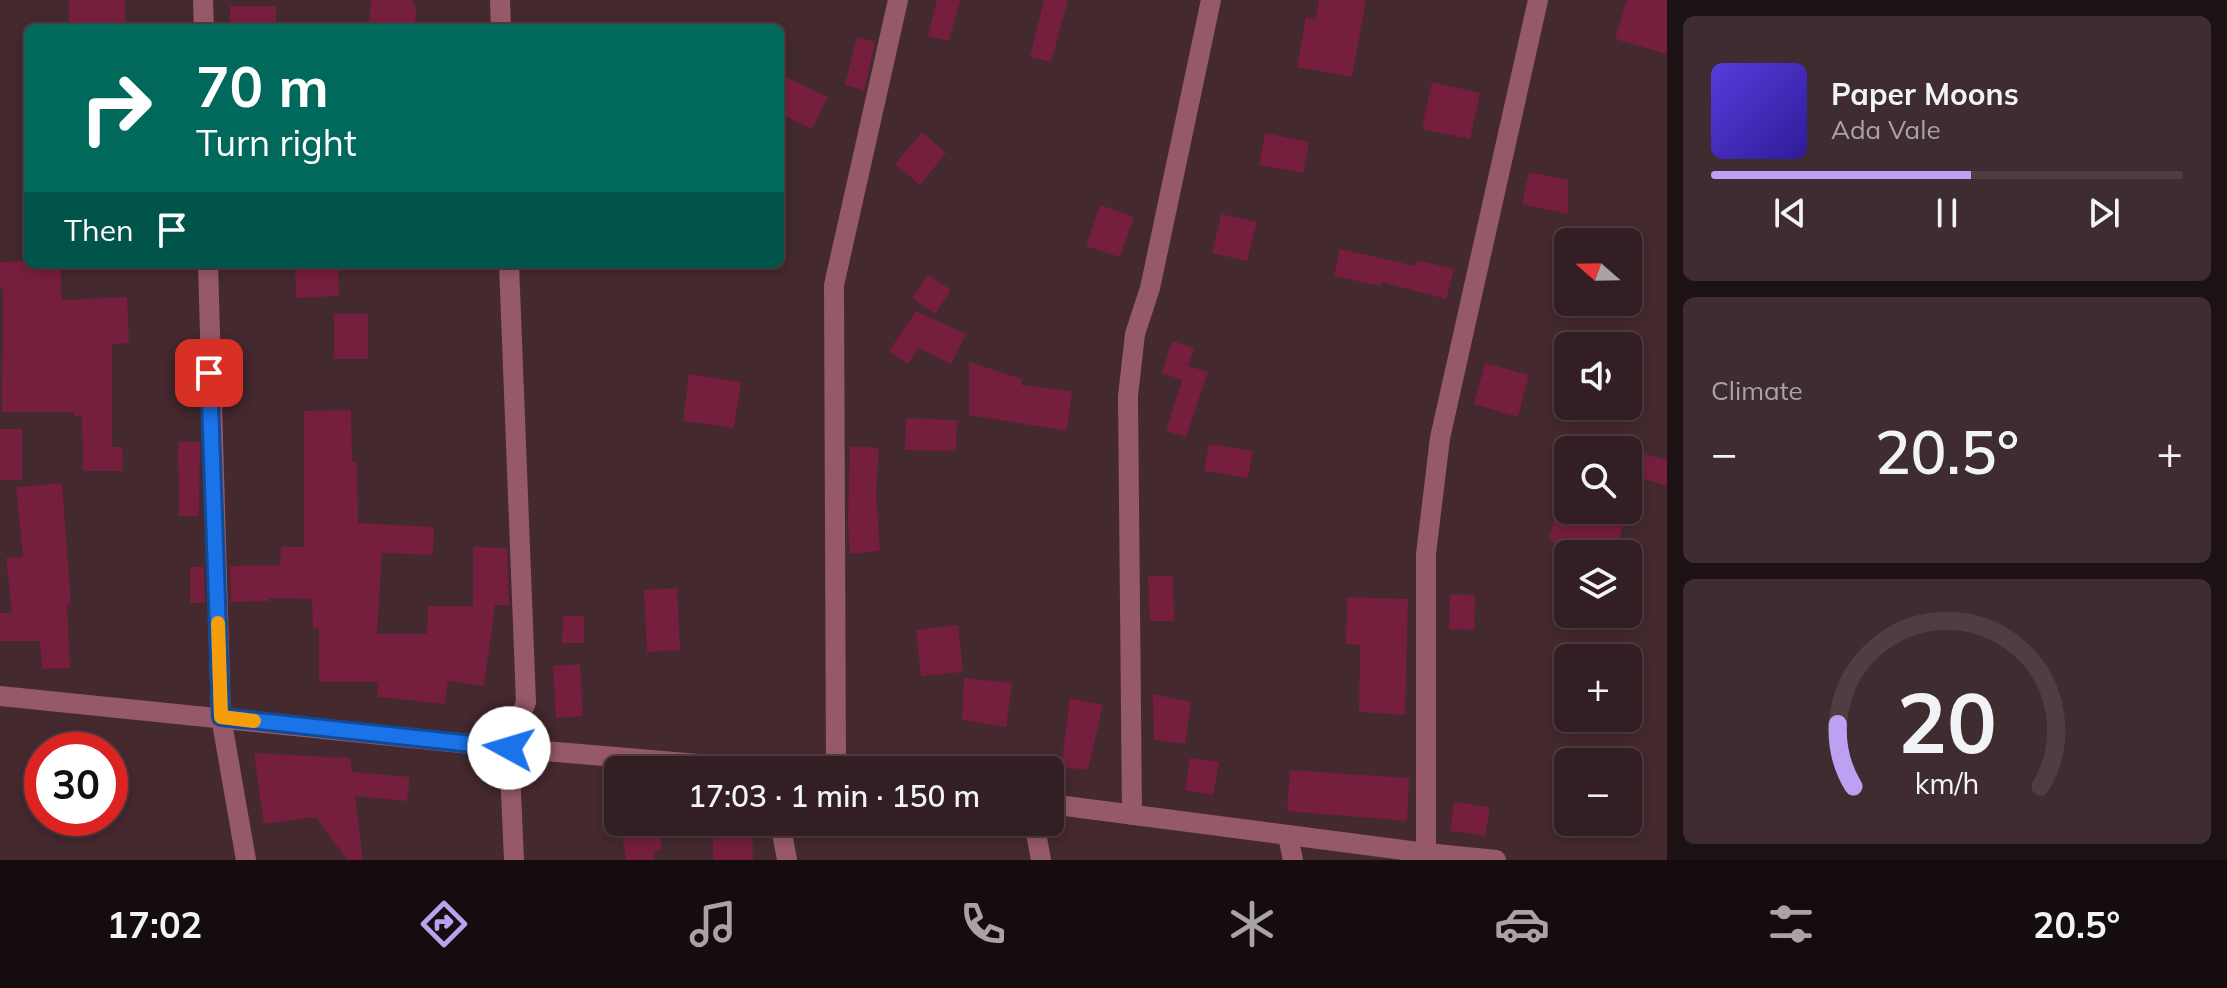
<!DOCTYPE html>
<html lang="en">
<head>
<meta charset="utf-8">
<style>
	body { margin:0; font-family:Mulish,sans-serif; background:#3e2c30; color:#f1f3f6; height:100vh; display:flex; flex-direction:column; font-size:30px; white-space:nowrap }
	* { box-sizing:border-box; margin:0 }
	p { font-size:26px; color:#a9a2a6 }
	.icon { flex:none; width:44px; height:44px; fill:none; stroke:currentColor; stroke-width:2; stroke-linecap:round; stroke-linejoin:round }
	.map { position:relative; flex:1; overflow:hidden }
	.details { display:flex; flex-direction:column; gap:16px; padding:16px; background:#1c1113; width:560px }
	.details>* { flex:none }
	.hud { position:absolute; left:24px; top:24px; width:760px; height:244px; border-radius:12px; box-shadow:0 4px 12px #0003,0 0 0 2px #4e3d41; background:#00695c; color:#fff; overflow:hidden }
	.needle { width:52px; rotate:290deg }
	.buttons { position:absolute; left:1554px; top:228px; display:grid; gap:16px }
	.buttons a { display:grid; place-items:center; width:88px; height:88px; border-radius:12px; background:#331f23; box-shadow:0 4px 12px #0003,0 0 0 2px #4e3d41; font-size:40px }
	.speed { position:absolute; left:24px; top:732px; display:flex; gap:16px; font-size:40px; font-weight:700; text-align:center }
	.speed>* { display:grid; place-content:center; width:104px; height:104px; border-radius:50%; background:#331f23; box-shadow:0 4px 12px #0003,0 0 0 2px #4e3d41; line-height:1 }
	.speed .limit { border:12px solid #d22; background:#fff; color:#111 }
	.pin { position:absolute; display:grid; place-items:center; width:68px; height:68px; color:#fff; margin:-34px; border-radius:16px; box-shadow:0 4px 12px #0006 }
	.me { position:absolute; width:88px; margin:-44px; rotate:276deg; stroke-linejoin:round; filter:drop-shadow(0 0 6px #0008) }
	.turn { display:flex; align-items:center; gap:28px; height:168px; padding:0 40px; font-size:36px }
	.turn .icon { width:104px; height:104px; stroke-width:2.5 }
	.turn b { display:block; font-size:56px; line-height:68px }
	.then { display:flex; align-items:center; height:76px; padding:0 40px; background:#0003; gap:16px; font-size:30px }
	.big { font-size:60px; font-weight:600; line-height:1.1 }
	.details .widget { flex:1; display:flex; flex-direction:column; justify-content:center; gap:12px; min-width:0; padding:0 28px; border-radius:12px; background:#3e2c30 }
	.details .dial { align-items:center; gap:0 }
	.dial svg { height:208px; overflow:visible; fill:none; stroke:#4e3d41; stroke-width:7; stroke-linecap:round; text-anchor:middle }
	.dial text { fill:#f1f3f6; stroke:none }
	.song { display:flex; align-items:center; gap:24px }
	.cover { width:96px; height:96px; border-radius:12px; background:linear-gradient(135deg,hsl(250 70% 55%),hsl(250 70% 35%)) }
	.played { height:8px; border-radius:4px; background:linear-gradient(90deg,#bca0f2 55%,#4e3d41 55%) }
	.keys { display:flex; justify-content:space-around; direction:ltr }
	.heat { display:flex; justify-content:space-between; align-items:center; font-size:44px; direction:ltr }
	.trip { position:absolute; left:604px; top:756px; width:460px; height:80px; border-radius:12px; background:#331f23; box-shadow:0 4px 12px #0003,0 0 0 2px #4e3d41; font-weight:600; line-height:80px; text-align:center }
	.menu { display:flex; height:128px; justify-content:space-around; align-items:center; background:#140c0e; color:#a9a2a6 }
	.menu .icon { width:56px; height:56px }
	.menu .active { color:#bca0f2 }
	.menu b { font-size:36px; color:#f1f3f6 }
	main { display:flex; flex:1; min-height:0 }
	.map>svg:first-child { display:block }
</style>
</head>
<body>
<main>
<div class="map">
<svg width="1667" height="860" viewBox="0 0 1667 860">
	<rect width="100%" height="100%" fill="#44292f"/>
	<g fill="#761e3d">
		<path d="M69,0H125L126,25L69,26Z"/>
		<path d="M371,0H413V5H416L415,28H369Z"/>
		<path d="M937,0H960L949,41L928,36Z"/>
		<path d="M1044,0H1068L1051,62L1030,57Z"/>
		<path d="M1319,0H1366L1352,77L1297,67L1306,17L1315,19Z"/>
		<path d="M1627,0H1667V54L1615,39Z"/>
		<rect x="230" y="6" width="46" height="22"/>
		<path d="M857,37L875,42L864,90L845,85Z"/>
		<path d="M780,74L828,97L812,129L780,113Z"/>
		<path d="M1432,82L1480,93L1470,139L1422,129Z"/>
		<path d="M922,132L946,153L920,185L895,164Z"/>
		<path d="M1265,133L1309,142L1303,173L1259,165Z"/>
		<path d="M1529,172L1568,180V214L1522,204Z"/>
		<path d="M1100,205L1134,217L1120,257L1086,246Z"/>
		<path d="M1221,214L1257,222L1247,261L1212,253Z"/>
		<path d="M1340,249L1416,266L1417,260L1454,269L1446,299L1382,282L1381,286L1334,276Z"/>
		<path d="M28,261V264H60L62,300L127,297L129,343L112,344V447H122L123,471H83L82,416H74V412H2L3,289H0V262Z"/>
		<path d="M295,264H338L339,296L296,298Z"/>
		<path d="M928,275L951,290L935,314L912,298Z"/>
		<path d="M916,311L966,334L951,364L918,348L908,364L889,351Z"/>
		<rect x="334" y="314" width="34" height="45"/>
		<path d="M1172,341L1194,348L1188,366L1208,372L1186,437L1166,431L1182,380L1162,373Z"/>
		<path d="M969,362L1022,379L1021,385L1072,391L1067,431L969,415Z"/>
		<path d="M1485,363L1529,375L1518,417L1474,404Z"/>
		<path d="M689,374L741,382L734,428L683,421Z"/>
		<path d="M351,410L352,462H357L358,523L434,527L433,555L382,553L377,634H427L428,606H473V547L507,548L509,605H495L484,686L448,681L445,704L377,697L378,682H319V628L313,629L312,599L269,598V601L231,602L230,566L280,565L281,547H304V411Z"/>
		<path d="M906,418L957,420L956,451L905,450Z"/>
		<rect x="0" y="429" width="22" height="51"/>
		<path d="M178,442H200L199,516H179Z"/>
		<path d="M1209,444L1253,451L1248,478L1204,471Z"/>
		<path d="M850,446L879,448L876,493L880,551L850,554L848,523Z"/>
		<path d="M1645,454L1667,460V486L1638,477Z"/>
		<path d="M62,483L71,605H67L70,668L42,669L40,641H0V613H12L6,558L23,557L16,487Z"/>
		<path d="M1559,501L1568,503V510H1627L1615,554H1588L1589,551L1549,541Z"/>
		<path d="M190,567H204L205,603H190Z"/>
		<path d="M1148,576H1173L1174,621H1150Z"/>
		<path d="M677,588L680,650L647,652L644,590Z"/>
		<path d="M1450,594L1475,595L1474,630L1449,629Z"/>
		<path d="M1347,597L1408,599L1405,715L1359,712L1360,645L1346,644Z"/>
		<path d="M563,616H584V643H562Z"/>
		<path d="M958,625L963,672L921,676L916,630Z"/>
		<path d="M580,664L583,716L556,718L553,666Z"/>
		<path d="M964,678L1012,683L1006,727L962,720Z"/>
		<path d="M1153,694L1191,702L1185,744L1154,740Z"/>
		<path d="M1070,698L1103,705L1088,770L1061,767Z"/>
		<path d="M254,753L350,758L352,772L410,777L407,801L355,796L363,860H347L316,817L264,824Z"/>
		<path d="M1190,758L1219,762L1213,795L1185,790Z"/>
		<path d="M1290,770L1409,778L1407,821L1287,811Z"/>
		<path d="M1454,802L1490,807L1485,836L1450,831Z"/>
		<path d="M620,822H658L662,849L654,851L655,860H626Z"/>
		<path d="M713,822H752L753,860H713Z"/>
	</g>
	<g fill="none" stroke-linecap="round" stroke-linejoin="round">
		<g stroke="#965968" stroke-width="20">
			<path d="M203,0L204,28"/>
			<path d="M500,0L501,28"/>
			<path d="M208,264L221,717L246,860"/>
			<path d="M509,264L526,702L509,748L514,860"/>
			<path d="M0,696L509,748L768,770"/>
			<path d="M836,770L834,285L898,0"/>
			<path d="M1050,804L1426,853"/>
			<path d="M1132,815L1128,396L1135,334L1150,288L1211,0"/>
			<path d="M780,822L787,860"/>
			<path d="M1034,822L1041,860"/>
			<path d="M1288,836L1293,860"/>
			<path d="M1496,860L1426,853V554L1440,438L1538,0"/>
		</g>
	</g>
	<g fill="none" stroke-linecap="round" stroke-linejoin="round">
		<defs>
			<path id="route" d="M209,373L221,717L509,748"/>
		</defs>
		<use href="#route" stroke="#114b97" stroke-width="20"/>
		<use href="#route" stroke="#1a73e8" stroke-width="14"/>
		<path stroke="#f59e0b" stroke-width="14" d="M218,623L221,717L254,721"/>
	</g>
</svg>
<div class="buttons">
<a><svg class="needle" viewBox="-14 -14 28 28"><path d="M0-13l5 13h-10z" fill="#e53935"/><path d="M0 13l5-13h-10z" fill="#a9a2a6"/></svg></a>
<a><svg class="icon" aria-label="sound" viewBox="0 0 24 24"><path d="M4 9h4l5-4v14l-5-4H4zM17 9q2 3 0 6"/></svg></a>
<a><svg class="icon" aria-label="search" viewBox="0 0 24 24"><circle cx="10" cy="10" r="6"/><path d="M15 15l6 6"/></svg></a>
<a><svg class="icon" aria-label="layers" viewBox="0 0 24 24"><path d="M12 4l9 5-9 5-9-5zM3 14l9 5 9-5"/></svg></a>
<a>+</a>
<a>−</a>
</div>
<div class="speed"><div class="limit">30</div></div>
<div class="pin" style="left:209px;top:373px;background:#d93025"><svg class="icon" aria-label="arrive" viewBox="0 0 24 24"><path d="M6 21V4h12l-3 4 3 4H6"/></svg></div>
<svg class="me" style="left:509px;top:748px" viewBox="-20 -20 40 40"><circle r="19" fill="#fff"/><path d="M0-13L10 11 0 6-10 11z" fill="#1a73e8"/></svg>
<div class="trip">17:03 · 1 min · 150 m</div>
<div class="hud">
<div class="turn"><svg class="icon" aria-label="right" viewBox="0 0 24 24"><path d="M7 20v-9h11M14 6l5 5-5 5"/></svg><div><b>70 m</b>Turn right</div></div>
<div class="then">Then<svg class="icon" aria-label="arrive" viewBox="0 0 24 24"><path d="M6 21V4h12l-3 4 3 4H6"/></svg></div>
</div>
</div>
<section class="details">
<div class="widget">
<div class="song"><i class="cover"></i><div><b>Paper Moons</b><p>Ada Vale</p></div></div>
<div class="played"></div>
<div class="keys"><svg class="icon" aria-label="previous" viewBox="0 0 24 24"><path d="M18 5L8 12l10 7zM5 5v14"/></svg><svg class="icon" aria-label="pause" viewBox="0 0 24 24"><path d="M8 5v14M16 5v14"/></svg><svg class="icon" aria-label="next" viewBox="0 0 24 24"><path d="M6 5l10 7-10 7zM19 5v14"/></svg></div>
</div>
<div class="widget"><p>Climate</p>
<div class="heat"><a>−</a><b class="big">20.5°</b><a>+</a></div>
</div>
<div class="widget dial"><svg viewBox="0 0 100 80">
<path d="M14 69A42 42 0 1 1 86 69"/>
<path d="M14 69A42 42 0 0 1 8 45" stroke="#bca0f2"/>
<text x="50" y="56" font-size="32" font-weight="700">20</text>
<text x="50" y="72" font-size="11">km/h</text>
</svg></div>
</section>
</main>
<nav class="menu">
<b>17:02</b>
<svg class="icon active" aria-label="directions" viewBox="0 0 24 24"><path d="M12 3l9 9-9 9-9-9zM9 14v-3h6M13 9l2 2-2 2"/></svg>
<svg class="icon" aria-label="music" viewBox="0 0 24 24"><path d="M9 18V5l10-2v13"/><circle cx="6" cy="18" r="3"/><circle cx="16" cy="16" r="3"/></svg>
<svg class="icon" aria-label="phone" viewBox="0 0 24 24"><path d="M5 4h4l2 5-3 2q2 4 5 5l2-3 5 2v4C11 20 4 13 5 4z"/></svg>
<svg class="icon" aria-label="climate" viewBox="0 0 24 24"><path d="M12 3v18M4 7l16 10M4 17L20 7"/></svg>
<svg class="icon" aria-label="car" viewBox="0 0 24 24"><path d="M5 17H2v-5l4-1 3-4h7l3 4 3 1v5h-3M9 17h6M6 11h13"/><circle cx="7" cy="17" r="2"/><circle cx="17" cy="17" r="2"/></svg>
<svg class="icon" aria-label="filters" viewBox="0 0 24 24"><path d="M4 7h16M4 17h16"/><circle cx="9" cy="7" r="2"/><circle cx="15" cy="17" r="2"/></svg>
<b>20.5°</b>
</nav>
</body>
</html>
